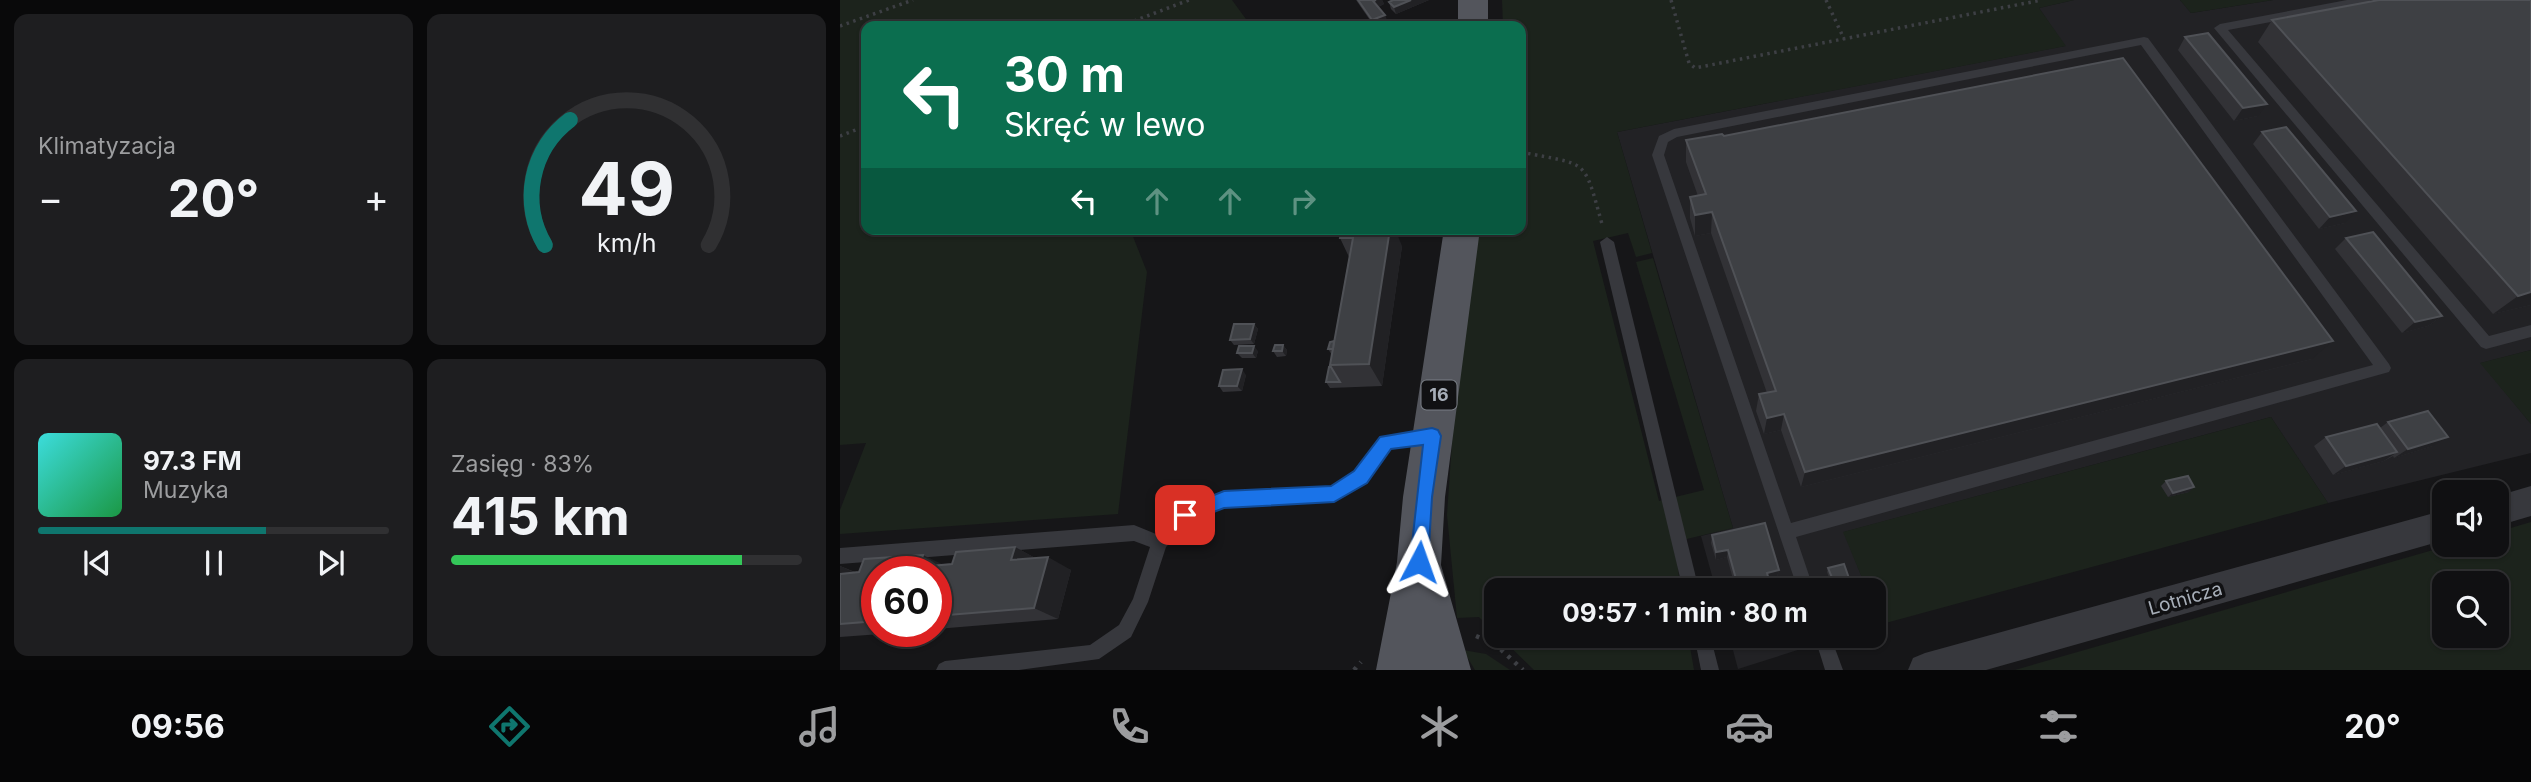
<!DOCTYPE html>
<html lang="pl">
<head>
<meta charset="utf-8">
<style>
	body { margin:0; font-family:Inter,sans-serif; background:#1e1e20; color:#f1f3f6; height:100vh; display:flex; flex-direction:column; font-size:26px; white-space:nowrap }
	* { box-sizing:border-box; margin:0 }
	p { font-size:23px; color:#9c9d9f }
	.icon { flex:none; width:38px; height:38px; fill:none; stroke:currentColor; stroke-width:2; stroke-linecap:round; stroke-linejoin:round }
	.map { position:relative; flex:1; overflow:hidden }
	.sheet { display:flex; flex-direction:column; gap:14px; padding:14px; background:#09090a; width:840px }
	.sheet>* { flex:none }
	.hud { position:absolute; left:21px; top:21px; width:665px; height:214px; border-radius:14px; box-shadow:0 2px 5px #0004,0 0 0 2px #303032; background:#0b6e4f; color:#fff; overflow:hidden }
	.tools { position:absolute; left:1592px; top:480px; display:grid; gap:14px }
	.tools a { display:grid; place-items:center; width:77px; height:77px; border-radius:14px; background:#101012; box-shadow:0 2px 5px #0004,0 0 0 2px #303032; font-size:35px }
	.speed { position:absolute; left:21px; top:556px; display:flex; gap:14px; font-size:35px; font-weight:700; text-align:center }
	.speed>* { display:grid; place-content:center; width:91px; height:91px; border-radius:50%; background:#101012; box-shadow:0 2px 5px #0004,0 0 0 2px #303032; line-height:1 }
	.speed .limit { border:10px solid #d22; background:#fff; color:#111 }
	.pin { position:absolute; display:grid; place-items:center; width:60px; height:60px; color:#fff; margin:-30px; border-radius:14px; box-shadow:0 4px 10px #0006 }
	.me { position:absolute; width:77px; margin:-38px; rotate:4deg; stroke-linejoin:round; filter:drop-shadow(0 0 5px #0008) }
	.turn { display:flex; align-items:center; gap:24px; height:147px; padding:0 28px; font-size:32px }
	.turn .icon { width:91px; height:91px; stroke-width:2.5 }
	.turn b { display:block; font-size:49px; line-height:60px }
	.lanes { display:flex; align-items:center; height:66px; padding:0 28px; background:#0003; justify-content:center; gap:35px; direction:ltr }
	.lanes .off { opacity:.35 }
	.big { font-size:52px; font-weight:700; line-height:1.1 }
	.sheet .card { flex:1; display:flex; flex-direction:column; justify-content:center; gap:10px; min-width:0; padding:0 24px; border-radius:14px; background:#1e1e20 }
	.sheet .dial { align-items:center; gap:0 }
	.dial svg { height:182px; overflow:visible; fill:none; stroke:#303032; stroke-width:7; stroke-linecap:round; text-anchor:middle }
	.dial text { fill:#f1f3f6; stroke:none }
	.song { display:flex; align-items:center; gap:21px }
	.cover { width:84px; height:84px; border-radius:10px; background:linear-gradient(135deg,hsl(180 70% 55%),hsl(140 70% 35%)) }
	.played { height:7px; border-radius:4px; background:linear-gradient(90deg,#0f766e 65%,#303032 65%) }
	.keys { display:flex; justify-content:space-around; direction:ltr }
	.heat { display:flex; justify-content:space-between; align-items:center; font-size:38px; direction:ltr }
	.charge { height:10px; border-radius:5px; background:linear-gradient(90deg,#34c759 83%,#303032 0) }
	.sheet .tiles { flex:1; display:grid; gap:14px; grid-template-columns:repeat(2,1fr) }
	.trip { position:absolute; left:644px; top:578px; width:402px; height:70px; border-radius:14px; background:#101012; box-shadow:0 2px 5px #0004,0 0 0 2px #303032; font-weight:700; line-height:70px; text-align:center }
	.dock { display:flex; height:112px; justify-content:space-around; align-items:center; background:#060607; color:#9c9d9f }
	.dock .icon { width:49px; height:49px }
	.dock .current { color:#0f766e }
	.dock b { font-size:32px; color:#f1f3f6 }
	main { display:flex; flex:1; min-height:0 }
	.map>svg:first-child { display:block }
</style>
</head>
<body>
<main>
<section class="sheet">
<div class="tiles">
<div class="card"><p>Klimatyzacja</p>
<div class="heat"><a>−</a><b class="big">20°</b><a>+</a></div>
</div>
<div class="card dial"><svg viewBox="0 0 100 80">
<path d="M14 69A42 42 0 1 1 86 69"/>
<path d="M14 69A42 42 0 0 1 25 14" stroke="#0f766e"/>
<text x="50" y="56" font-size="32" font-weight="700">49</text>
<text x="50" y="72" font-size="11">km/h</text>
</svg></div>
<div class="card">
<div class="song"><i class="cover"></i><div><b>97.3 FM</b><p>Muzyka</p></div></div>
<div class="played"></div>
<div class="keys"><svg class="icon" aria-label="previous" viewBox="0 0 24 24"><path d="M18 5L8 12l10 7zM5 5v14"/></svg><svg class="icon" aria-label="pause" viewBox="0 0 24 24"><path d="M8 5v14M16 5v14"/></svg><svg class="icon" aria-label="next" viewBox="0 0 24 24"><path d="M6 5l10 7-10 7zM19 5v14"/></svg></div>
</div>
<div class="card"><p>Zasięg · 83%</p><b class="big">415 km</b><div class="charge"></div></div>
</div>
</section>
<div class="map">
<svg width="1691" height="670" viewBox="0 0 1691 670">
	<rect width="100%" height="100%" fill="#161618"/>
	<g fill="#222225">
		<path d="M1234,0H1340L1351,13L1433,0H1691V350L1641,363L1691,424V453L1488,503L1431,417L1004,532L1027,590H876L861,536L893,528L777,132L1225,46L1199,8Z"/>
		<path d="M889,635H1005L898,669Z"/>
	</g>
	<g fill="#1c231c" fill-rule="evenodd">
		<path d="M0,0H392L411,26H26V229H290L307,272L278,514L0,534V510L26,443L0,445Z"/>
		<path d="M662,0H1234L1199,8L1226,46L777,132L812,253L796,257L788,233L753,241L819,501L864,490L796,262L813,258L893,528L834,542L841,590H656V634L639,617L617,618L607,515L614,413L638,229H681V26H663Z"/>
		<path d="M1340,0H1433L1351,13Z"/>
		<path d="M1691,350V424L1640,363Z"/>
		<path d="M1431,417L1488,503L1042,624L1034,606V590H1027L1003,532Z"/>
		<path d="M1691,522V670H1175L1614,544H1657V532ZM1605,583H1657V635H1605Z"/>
		<path d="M658,635H848L854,670H694Z"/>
		<path d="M623,650L646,654L670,670H635Z"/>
	</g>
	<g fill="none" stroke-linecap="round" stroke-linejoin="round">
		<g stroke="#3d3f44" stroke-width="3.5" stroke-dasharray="2.5 4.5" stroke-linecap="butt">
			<path d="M831,0L849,63L855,68L1202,0"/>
			<path d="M986,0L1004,39"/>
			<path d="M0,26L73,0"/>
			<path d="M281,26L349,0"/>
			<path d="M0,136L26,126"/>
			<path d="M681,152C749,166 743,156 762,224"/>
		</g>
		<g stroke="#3d3f44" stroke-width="4.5" stroke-dasharray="3.5 6" stroke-linecap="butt">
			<path d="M636,636L655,644L683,670"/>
			<path d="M514,670L521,662"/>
		</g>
		<g fill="#37383d" fill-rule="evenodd">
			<path d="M1507,0H1531L1526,4L1388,30L1649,336L1691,325V337L1646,349L1641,347L1374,28L1380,24Z"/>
			<path d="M1304,37L1308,38L1549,364L1551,368L1549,372L956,537L974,590H958L812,155L819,136L834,129ZM1301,45L1533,365L951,523L824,155L828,142L837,137Z"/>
			<path d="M767,237L774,242L859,590H843L760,242Z"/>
			<path d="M591,429L596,431L598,436L596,441L550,448L526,482L494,501L384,506L351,520L326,547L308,602L291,637L259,659L179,670H96L99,664L105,661L250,645L279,625L293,599L310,547L294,541L0,564V548L294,525L316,534L339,510L384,492L492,487L516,472L541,437Z"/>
			<path d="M854,635H870L879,670H861Z"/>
			<path d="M974,635H990L1003,670H985Z"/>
		</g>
		<g fill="#37383d" fill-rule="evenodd">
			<path d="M1691,486V516L1657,526V496Z"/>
			<path d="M1605,510V540L1146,670H1068L1073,658L1085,653Z"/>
		</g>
		<g fill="#53555c" fill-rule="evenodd">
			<rect x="618" y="0" width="30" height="26"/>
			<path d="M604,229H640L605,497L601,565L631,670H536L557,562L563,497Z"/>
		</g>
	</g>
	<g fill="#323236">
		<path d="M516,0H542L544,4L538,7L545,15L547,21L534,26Z"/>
		<path d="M553,0H589L556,14L551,9L549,2Z"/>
		<path d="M1432,20L1691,305L1653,314L1418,42Z"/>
		<path d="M1345,37L1418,116L1394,121L1338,50Z"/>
		<path d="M1422,132L1505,223L1479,229L1413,144Z"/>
		<path d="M884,136L1472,359L961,487L941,430L924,434L916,411L919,394L927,393L871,233L855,236L850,218V197L858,196L846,162V140Z"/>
		<path d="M501,232L562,246L542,386L490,388L486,382L491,367L490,365L492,355L488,349L494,341L509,257L500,238Z"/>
		<path d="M1506,238L1602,316L1588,326L1562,333L1495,249Z"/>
		<path d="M414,324L418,329L414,344L394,345L390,340Z"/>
		<path d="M443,345L447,350L446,356L437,357L433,351Z"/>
		<path d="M418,351L416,358H402L397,353Z"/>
		<path d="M406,375L402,391L383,392L379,386Z"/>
		<path d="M1548,422L1593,446L1554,458L1553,456L1544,461L1493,475L1474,446L1486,437L1540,428Z"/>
		<path d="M1326,481L1349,492L1328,497L1321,486Z"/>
		<path d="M872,535L939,570L937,577L929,579L932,590H896L887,557L876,560L871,543Z"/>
		<path d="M175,547L195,558L231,570L218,619L96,629V572H37V632H68L0,637V566L15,572L112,564Z"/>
		<path d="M988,568L1008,584L993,588L987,572Z"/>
	</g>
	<g fill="#212124">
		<path d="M536,0H542L544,4L536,8L533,1Z"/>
		<path d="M571,0H589L556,14L554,7Z"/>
		<path d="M545,15L547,21L534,26L532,20Z"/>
		<path d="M1427,104L1418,116L1394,121L1403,108Z"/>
		<path d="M1516,211L1505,223L1479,229L1490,217Z"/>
		<path d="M872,212L871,233L855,236V215Z"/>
		<path d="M550,229H555L562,246L542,386L529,364Z"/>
		<path d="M1691,292V305L1653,314L1678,296Z"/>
		<path d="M1602,316L1588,326L1562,333L1575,322Z"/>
		<path d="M414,324L418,329L414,344L410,339Z"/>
		<path d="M1493,341L1472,359L961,487L965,472Z"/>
		<path d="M443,345L447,350L446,356L442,351Z"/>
		<path d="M414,346L418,351L416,358L412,353Z"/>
		<path d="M402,369L406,375L402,391L397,386Z"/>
		<path d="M944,414L941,430L924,434L927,418Z"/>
		<path d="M1608,437L1593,446L1554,458L1568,449Z"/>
		<path d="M1557,452L1544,461L1493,475L1506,466Z"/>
		<path d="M1354,487L1349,492L1328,497L1333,493Z"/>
		<path d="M175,547L199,560H171Z"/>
		<path d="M888,550L887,557L876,560V552Z"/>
		<path d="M83,555L110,568L79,567Z"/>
		<path d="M208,557L231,570L218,619L194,608Z"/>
		<path d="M0,566L21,575L0,582Z"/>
		<path d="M939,570L937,577L925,580L927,573Z"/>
		<path d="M1010,581L1008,584L993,588L995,585Z"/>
	</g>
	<g fill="#3e4044" stroke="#4f5156" stroke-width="2">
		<path d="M518,0H536L533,1L545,15L532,20Z"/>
		<path d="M553,0H571L554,7L549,2Z"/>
		<path d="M1539,0H1691V292L1678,296L1432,20Z"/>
		<path d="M1368,33L1427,104L1403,108L1345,37Z"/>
		<path d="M1283,58L1493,341L965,472L944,414L927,418L919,394L936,391L872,212L855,215L850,197L866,194L846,140L882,134L884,136Z"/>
		<path d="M1446,127L1516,211L1490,217L1422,132Z"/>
		<path d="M515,229H550L529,364L490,365L513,238H500L501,232L514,231Z"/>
		<path d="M1533,232L1602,316L1575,322L1506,238Z"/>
		<path d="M394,324H414L410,339L390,340Z"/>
		<path d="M494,341L493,349H488L490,342Z"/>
		<path d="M435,345H443L442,351H433Z"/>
		<path d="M399,346H414L412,353H397Z"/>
		<path d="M489,367H491L500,382H486Z"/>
		<path d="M402,369L397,386H379L383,370Z"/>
		<path d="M1588,411L1608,437L1568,449L1548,422Z"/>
		<path d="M1537,424L1557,452L1506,466L1486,437Z"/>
		<path d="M1348,476L1354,487L1333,493L1326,481Z"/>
		<path d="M925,523L939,570L927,573L932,590H899L888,550L876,552L872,535Z"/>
		<path d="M175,547L171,560L208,557L194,608L96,616V572H37V621L0,624V574L19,572L24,559L83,555L79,567L112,564L116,552Z"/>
		<path d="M1004,564L1010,581L995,585L988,568Z"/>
	</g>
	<path fill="#1a73e8" stroke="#114b97" stroke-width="2" d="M592,428L598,430L601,436L592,497L588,562L585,568L579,571L572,568L570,562L583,445L551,449L527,483L494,502L384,508L345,523L339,521L337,515L339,509L384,491L491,486L514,471L540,437Z"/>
	<g text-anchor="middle" stroke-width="7" stroke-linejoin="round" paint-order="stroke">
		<rect fill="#111113" stroke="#7a7f86" stroke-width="2" x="581.5" y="380.5" width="35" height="29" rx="5"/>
		<g font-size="18" font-weight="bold" fill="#a7aeb8">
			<text x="599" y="401">16</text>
		</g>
		<g font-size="19" fill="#a7aeb8" stroke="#111113">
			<text transform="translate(1345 598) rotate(-16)" y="7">Lotnicza</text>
		</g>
	</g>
</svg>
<div class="tools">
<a><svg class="icon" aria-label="sound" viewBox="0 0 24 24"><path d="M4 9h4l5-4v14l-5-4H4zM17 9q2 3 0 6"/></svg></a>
<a><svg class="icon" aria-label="search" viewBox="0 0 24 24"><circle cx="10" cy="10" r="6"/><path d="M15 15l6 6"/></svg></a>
</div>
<div class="speed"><div class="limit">60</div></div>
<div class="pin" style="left:345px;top:515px;background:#d93025"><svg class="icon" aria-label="arrive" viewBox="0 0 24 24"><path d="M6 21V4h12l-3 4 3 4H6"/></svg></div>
<svg class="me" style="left:579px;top:562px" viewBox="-20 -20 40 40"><path d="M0-17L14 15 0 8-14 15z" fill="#1a73e8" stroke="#fff" stroke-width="4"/></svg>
<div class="trip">09:57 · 1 min · 80 m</div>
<div class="hud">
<div class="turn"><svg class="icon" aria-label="left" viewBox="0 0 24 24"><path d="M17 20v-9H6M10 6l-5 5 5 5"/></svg><div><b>30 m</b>Skręć w lewo</div></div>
<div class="lanes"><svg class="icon" aria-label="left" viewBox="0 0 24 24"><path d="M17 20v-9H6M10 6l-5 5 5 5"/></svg><svg class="icon off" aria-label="ahead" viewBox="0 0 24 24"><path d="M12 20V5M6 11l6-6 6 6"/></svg><svg class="icon off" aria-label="ahead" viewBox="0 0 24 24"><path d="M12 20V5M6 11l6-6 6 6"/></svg><svg class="icon off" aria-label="right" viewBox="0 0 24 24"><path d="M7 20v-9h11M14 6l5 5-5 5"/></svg></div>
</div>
</div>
</main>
<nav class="dock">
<b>09:56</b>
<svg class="icon current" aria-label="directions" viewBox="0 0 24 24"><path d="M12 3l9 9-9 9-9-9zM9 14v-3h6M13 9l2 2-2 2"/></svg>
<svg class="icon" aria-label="music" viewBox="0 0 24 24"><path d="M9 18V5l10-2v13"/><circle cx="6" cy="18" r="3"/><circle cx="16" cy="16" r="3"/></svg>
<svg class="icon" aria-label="phone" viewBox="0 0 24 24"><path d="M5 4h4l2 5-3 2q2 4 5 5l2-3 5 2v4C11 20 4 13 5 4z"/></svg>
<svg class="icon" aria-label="climate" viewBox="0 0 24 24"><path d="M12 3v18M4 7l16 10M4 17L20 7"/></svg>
<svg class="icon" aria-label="car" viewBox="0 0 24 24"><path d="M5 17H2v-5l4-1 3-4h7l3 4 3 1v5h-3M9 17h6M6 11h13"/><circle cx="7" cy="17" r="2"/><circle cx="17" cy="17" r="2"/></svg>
<svg class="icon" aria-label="filters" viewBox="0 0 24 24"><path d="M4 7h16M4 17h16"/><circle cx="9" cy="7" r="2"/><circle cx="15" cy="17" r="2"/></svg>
<b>20°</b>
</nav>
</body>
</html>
